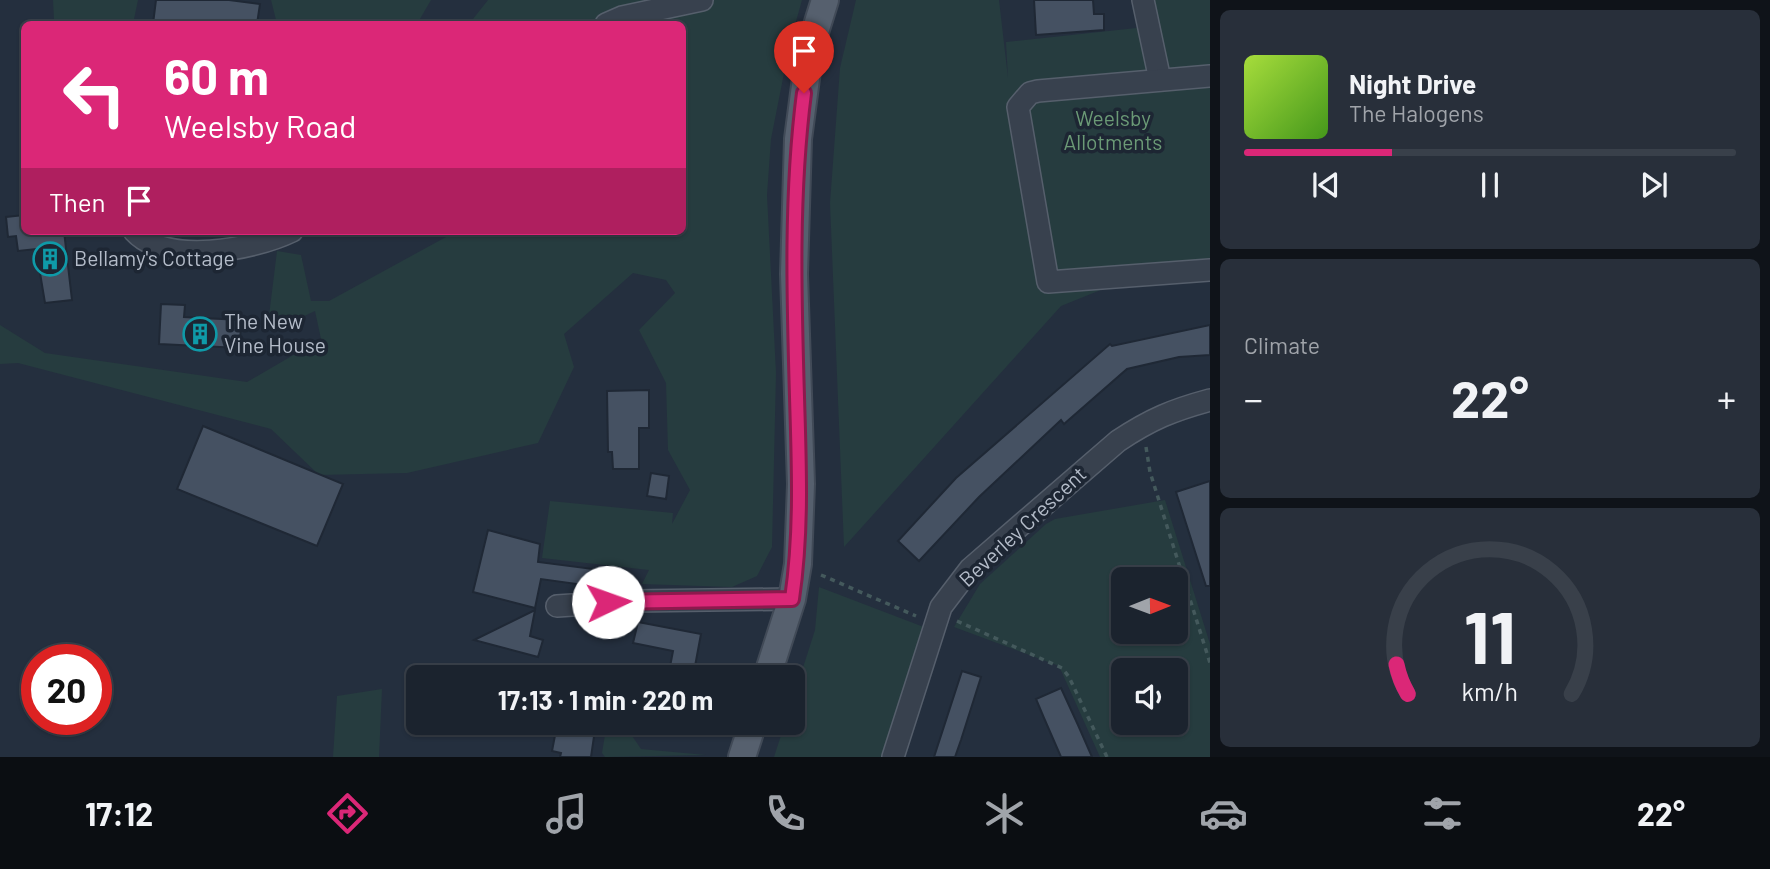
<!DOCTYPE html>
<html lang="en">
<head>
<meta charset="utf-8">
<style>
	body { margin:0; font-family:Barlow,sans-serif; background:#282f3a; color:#f1f3f6; height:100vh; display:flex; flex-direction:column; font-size:26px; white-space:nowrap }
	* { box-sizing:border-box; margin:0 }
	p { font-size:23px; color:#a0a4aa }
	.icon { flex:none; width:38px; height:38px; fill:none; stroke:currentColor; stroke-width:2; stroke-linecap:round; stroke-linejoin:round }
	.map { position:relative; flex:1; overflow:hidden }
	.side { display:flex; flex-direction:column; gap:10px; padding:10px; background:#0f1319; width:560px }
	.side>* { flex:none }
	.guide { position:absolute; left:21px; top:21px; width:665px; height:214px; border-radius:10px; box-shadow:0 2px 5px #0004,0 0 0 2px #39404a; background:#db2777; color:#fff; overflow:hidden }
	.needle { width:46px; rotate:89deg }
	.buttons { position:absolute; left:1111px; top:567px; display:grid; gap:14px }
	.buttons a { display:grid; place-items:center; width:77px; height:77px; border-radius:10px; background:#1b232e; box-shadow:0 2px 5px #0004,0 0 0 2px #39404a; font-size:35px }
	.speed { position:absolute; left:21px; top:644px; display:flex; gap:14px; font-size:35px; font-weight:700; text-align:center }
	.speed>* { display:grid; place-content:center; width:91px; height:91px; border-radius:50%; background:#1b232e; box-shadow:0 2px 5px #0004,0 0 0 2px #39404a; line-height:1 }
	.speed .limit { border:10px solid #d22; background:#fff; color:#111 }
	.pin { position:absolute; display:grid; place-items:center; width:60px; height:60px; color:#fff; margin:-72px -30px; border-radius:50% 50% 50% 0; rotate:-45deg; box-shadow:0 0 7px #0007 }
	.pin .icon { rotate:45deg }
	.me { position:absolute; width:77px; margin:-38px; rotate:87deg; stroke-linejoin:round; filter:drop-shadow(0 0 5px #0008) }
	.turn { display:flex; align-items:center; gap:24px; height:147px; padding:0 28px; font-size:32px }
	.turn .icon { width:91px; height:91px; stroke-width:2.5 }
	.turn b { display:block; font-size:49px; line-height:60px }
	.then { display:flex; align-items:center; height:66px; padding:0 28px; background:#0003; gap:14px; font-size:26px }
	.big { font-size:52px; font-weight:700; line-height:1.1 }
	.side .tile { flex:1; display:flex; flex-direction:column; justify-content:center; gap:10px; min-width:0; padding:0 24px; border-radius:10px; background:#282f3a }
	.side .dial { align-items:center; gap:0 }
	.dial svg { height:182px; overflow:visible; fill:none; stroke:#39404a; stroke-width:7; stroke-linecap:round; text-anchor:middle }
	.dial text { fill:#f1f3f6; stroke:none }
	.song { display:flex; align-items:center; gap:21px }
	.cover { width:84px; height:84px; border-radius:10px; background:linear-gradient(135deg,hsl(80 70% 55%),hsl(100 70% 35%)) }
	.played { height:7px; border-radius:4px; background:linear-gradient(90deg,#db2777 30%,#39404a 30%) }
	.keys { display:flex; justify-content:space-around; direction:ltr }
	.heat { display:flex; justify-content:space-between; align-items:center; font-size:38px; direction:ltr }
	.trip { position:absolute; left:406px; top:665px; width:399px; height:70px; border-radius:10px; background:#1b232e; box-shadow:0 2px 5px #0004,0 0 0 2px #39404a; font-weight:700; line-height:70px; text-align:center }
	.dock { display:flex; height:112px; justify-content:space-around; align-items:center; background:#0b0e12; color:#a0a4aa }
	.dock .icon { width:49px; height:49px }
	.dock .on { color:#db2777 }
	.dock b { font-size:32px; color:#f1f3f6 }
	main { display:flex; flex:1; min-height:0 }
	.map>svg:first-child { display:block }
</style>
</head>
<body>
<main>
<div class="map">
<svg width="1210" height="757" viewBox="0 0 1210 757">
	<rect width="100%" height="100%" fill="#242f3e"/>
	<g fill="#263c3f" fill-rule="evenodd">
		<path d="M53,0H138L133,24H56L54,20Z"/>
		<path d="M271,0H431L417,24H277Z"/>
		<path d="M488,0H802L790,43L771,139L767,195L776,373L772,547L757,576L732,587L642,584L649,570L542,558L550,501L673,513L672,524L690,490L668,450L666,383L639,330L675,293L666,280L633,273L564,334L574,367L538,443L407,473L319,475L271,429L18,363L0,364V325L45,353L247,382L321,339L315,311L283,326L269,316L277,251L301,255L311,301H329L457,231H682V24H469Z"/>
		<path d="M856,0H999L1008,78L1006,42L1155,26L1150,0H1210V273L1128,279L1061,306L844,547L830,203L840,68Z"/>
		<path d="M1165,500L1210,644V757H1100L1059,666L954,627L980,584L1046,524L1055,519ZM1176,579V632H1124V579ZM1176,670V723H1124V670Z"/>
		<path d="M819,587L929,629L886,757H774L785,723H793V699L815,630Z"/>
		<path d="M382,689L379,757H333L337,696Z"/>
		<path d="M614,723L624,724L641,749L706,755L605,757L602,753L606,729Z"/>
	</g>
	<g fill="#455162" stroke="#1f2835" stroke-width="2">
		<path d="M156,0H229L260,4L257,24H153Z"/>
		<path d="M1034,0H1093L1094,14H1104V30L1036,35Z"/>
		<path d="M24,215V231H64L72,300L45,303L36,249L18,251L16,236L8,237L6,217Z"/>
		<path d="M161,304L185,305L184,317L241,320L240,348L159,344Z"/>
		<path d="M1210,325V355L1179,357L1127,369L1064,424L1061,420L979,497L919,561L898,541L956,478L1110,344L1112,346Z"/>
		<path d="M649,390V428H639V469H613L612,452H608L607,391Z"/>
		<path d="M203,426L343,484L317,546L177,489Z"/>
		<path d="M651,473L669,476L666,499L647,496Z"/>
		<path d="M1210,481V586H1206L1176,492Z"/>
		<path d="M488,530L540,544L538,562L601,570L598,587L541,579L535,608L473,592Z"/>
		<path d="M535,610L530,636L543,640L538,657L474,640Z"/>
		<path d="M638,622L701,634L693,677H668L673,651L633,643Z"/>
		<path d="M962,671L981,677L961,740L955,757H934Z"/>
		<path d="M1061,688L1078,725L1092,757H1061L1044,718L1036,699Z"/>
		<path d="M566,723H596L591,757H560L561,753L552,751L557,725L566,727Z"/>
	</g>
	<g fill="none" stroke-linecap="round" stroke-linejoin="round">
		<defs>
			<g id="minor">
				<path d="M1143,0L1160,80"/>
				<path d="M606,24L622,17L702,0"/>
				<path d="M1210,76L1038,91L1030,93L1018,107L1048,282L1210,270"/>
				<path d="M134,231C166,266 253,250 292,231"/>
				<path d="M557,606L634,601L792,599"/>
				<path d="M893,757L941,607L970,569L1118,441C1151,419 1173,410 1210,400"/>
			</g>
			<g id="major">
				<path d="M767,677L792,599L798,564L801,484L794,274L798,139L810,48L825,0"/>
				<path d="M742,757L753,723"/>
			</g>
		</defs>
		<use href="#minor" stroke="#565f6c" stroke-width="24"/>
		<use href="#major" stroke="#414a57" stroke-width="30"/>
		<g stroke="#44595c" stroke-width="3.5" stroke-dasharray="5 5" stroke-linecap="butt">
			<path d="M1146,447L1150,472L1210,663"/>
			<path d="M821,575L916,616"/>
			<path d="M957,621L1062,668L1069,677L1107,757"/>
		</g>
		<use href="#minor" stroke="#38414e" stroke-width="21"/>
		<use href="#major" stroke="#56606e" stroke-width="26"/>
	</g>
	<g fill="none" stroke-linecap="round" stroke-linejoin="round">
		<defs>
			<path id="route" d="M608,602L792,599C802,531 799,465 797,397C794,296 791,194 804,93"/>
		</defs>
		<use href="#route" stroke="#8e194d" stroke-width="18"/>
		<use href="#route" stroke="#db2777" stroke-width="12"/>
	</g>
	<defs>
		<symbol id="building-ring" viewBox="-11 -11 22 22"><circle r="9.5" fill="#1d2633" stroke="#0f9aa8" stroke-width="1.5"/><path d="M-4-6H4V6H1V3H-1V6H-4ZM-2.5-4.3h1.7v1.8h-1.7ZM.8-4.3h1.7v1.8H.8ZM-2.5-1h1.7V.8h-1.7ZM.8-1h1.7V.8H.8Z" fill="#0f9aa8"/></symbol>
	</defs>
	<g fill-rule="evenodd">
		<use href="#building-ring" x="31" y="240" width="38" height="38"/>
		<use href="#building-ring" x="181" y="315" width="38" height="38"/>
	</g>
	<g text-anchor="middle" stroke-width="7" stroke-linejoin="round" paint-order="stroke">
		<g font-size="21" fill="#6b9a76" stroke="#1d2633">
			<text x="1113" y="126">Weelsby<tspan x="1113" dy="24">Allotments</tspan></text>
		</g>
		<g font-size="21" fill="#b4bcc9" stroke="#1d2633" text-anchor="start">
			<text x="74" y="266">Bellamy's Cottage</text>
			<text x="224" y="329">The New<tspan x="224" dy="24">Vine House</tspan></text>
		</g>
		<g font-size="21" fill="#b4bcc9" stroke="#1d2633">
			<text transform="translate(1023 527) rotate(-43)" y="7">Beverley Crescent</text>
		</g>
	</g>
</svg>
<div class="buttons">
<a><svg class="needle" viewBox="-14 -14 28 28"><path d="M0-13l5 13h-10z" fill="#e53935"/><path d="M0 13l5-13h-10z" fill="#a0a4aa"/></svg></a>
<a><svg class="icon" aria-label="sound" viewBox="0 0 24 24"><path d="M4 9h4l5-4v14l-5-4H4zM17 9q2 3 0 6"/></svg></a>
</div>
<div class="speed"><div class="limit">20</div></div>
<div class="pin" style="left:804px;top:93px;background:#d93025"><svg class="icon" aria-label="arrive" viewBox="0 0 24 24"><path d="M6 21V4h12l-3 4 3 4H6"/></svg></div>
<svg class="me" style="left:608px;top:602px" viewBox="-20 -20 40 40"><circle r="19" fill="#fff"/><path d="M0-13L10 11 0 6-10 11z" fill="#db2777"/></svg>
<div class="trip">17:13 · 1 min · 220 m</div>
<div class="guide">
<div class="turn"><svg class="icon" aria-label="left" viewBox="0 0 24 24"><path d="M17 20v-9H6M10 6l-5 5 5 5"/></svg><div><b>60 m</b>Weelsby Road</div></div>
<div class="then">Then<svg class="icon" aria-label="arrive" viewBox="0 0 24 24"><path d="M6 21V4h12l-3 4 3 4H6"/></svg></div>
</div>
</div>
<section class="side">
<div class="tile">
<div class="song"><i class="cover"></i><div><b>Night Drive</b><p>The Halogens</p></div></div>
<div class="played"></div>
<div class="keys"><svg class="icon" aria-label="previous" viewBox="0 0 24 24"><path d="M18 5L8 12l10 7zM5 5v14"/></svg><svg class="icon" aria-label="pause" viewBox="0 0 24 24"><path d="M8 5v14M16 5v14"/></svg><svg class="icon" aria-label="next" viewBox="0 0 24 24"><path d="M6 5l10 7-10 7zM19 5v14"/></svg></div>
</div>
<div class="tile"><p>Climate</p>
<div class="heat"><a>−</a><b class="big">22°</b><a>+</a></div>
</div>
<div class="tile dial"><svg viewBox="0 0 100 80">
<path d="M14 69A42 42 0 1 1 86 69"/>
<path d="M14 69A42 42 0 0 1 9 56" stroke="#db2777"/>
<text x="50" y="56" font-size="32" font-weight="700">11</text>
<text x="50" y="72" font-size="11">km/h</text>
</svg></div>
</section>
</main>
<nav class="dock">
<b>17:12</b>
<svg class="icon on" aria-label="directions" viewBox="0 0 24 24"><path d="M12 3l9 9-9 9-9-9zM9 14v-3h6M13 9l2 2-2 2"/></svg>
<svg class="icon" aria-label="music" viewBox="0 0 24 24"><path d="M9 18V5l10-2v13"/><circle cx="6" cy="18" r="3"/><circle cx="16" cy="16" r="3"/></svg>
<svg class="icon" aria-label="phone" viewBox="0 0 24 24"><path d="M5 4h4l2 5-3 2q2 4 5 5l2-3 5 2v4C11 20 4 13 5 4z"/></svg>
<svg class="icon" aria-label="climate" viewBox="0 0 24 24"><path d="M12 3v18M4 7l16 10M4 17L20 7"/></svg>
<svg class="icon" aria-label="car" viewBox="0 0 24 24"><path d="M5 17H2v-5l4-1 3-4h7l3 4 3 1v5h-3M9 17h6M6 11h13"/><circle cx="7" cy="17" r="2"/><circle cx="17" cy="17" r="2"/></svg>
<svg class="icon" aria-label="filters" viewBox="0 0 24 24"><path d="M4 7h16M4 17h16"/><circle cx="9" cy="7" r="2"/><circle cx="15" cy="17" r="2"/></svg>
<b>22°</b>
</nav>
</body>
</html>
